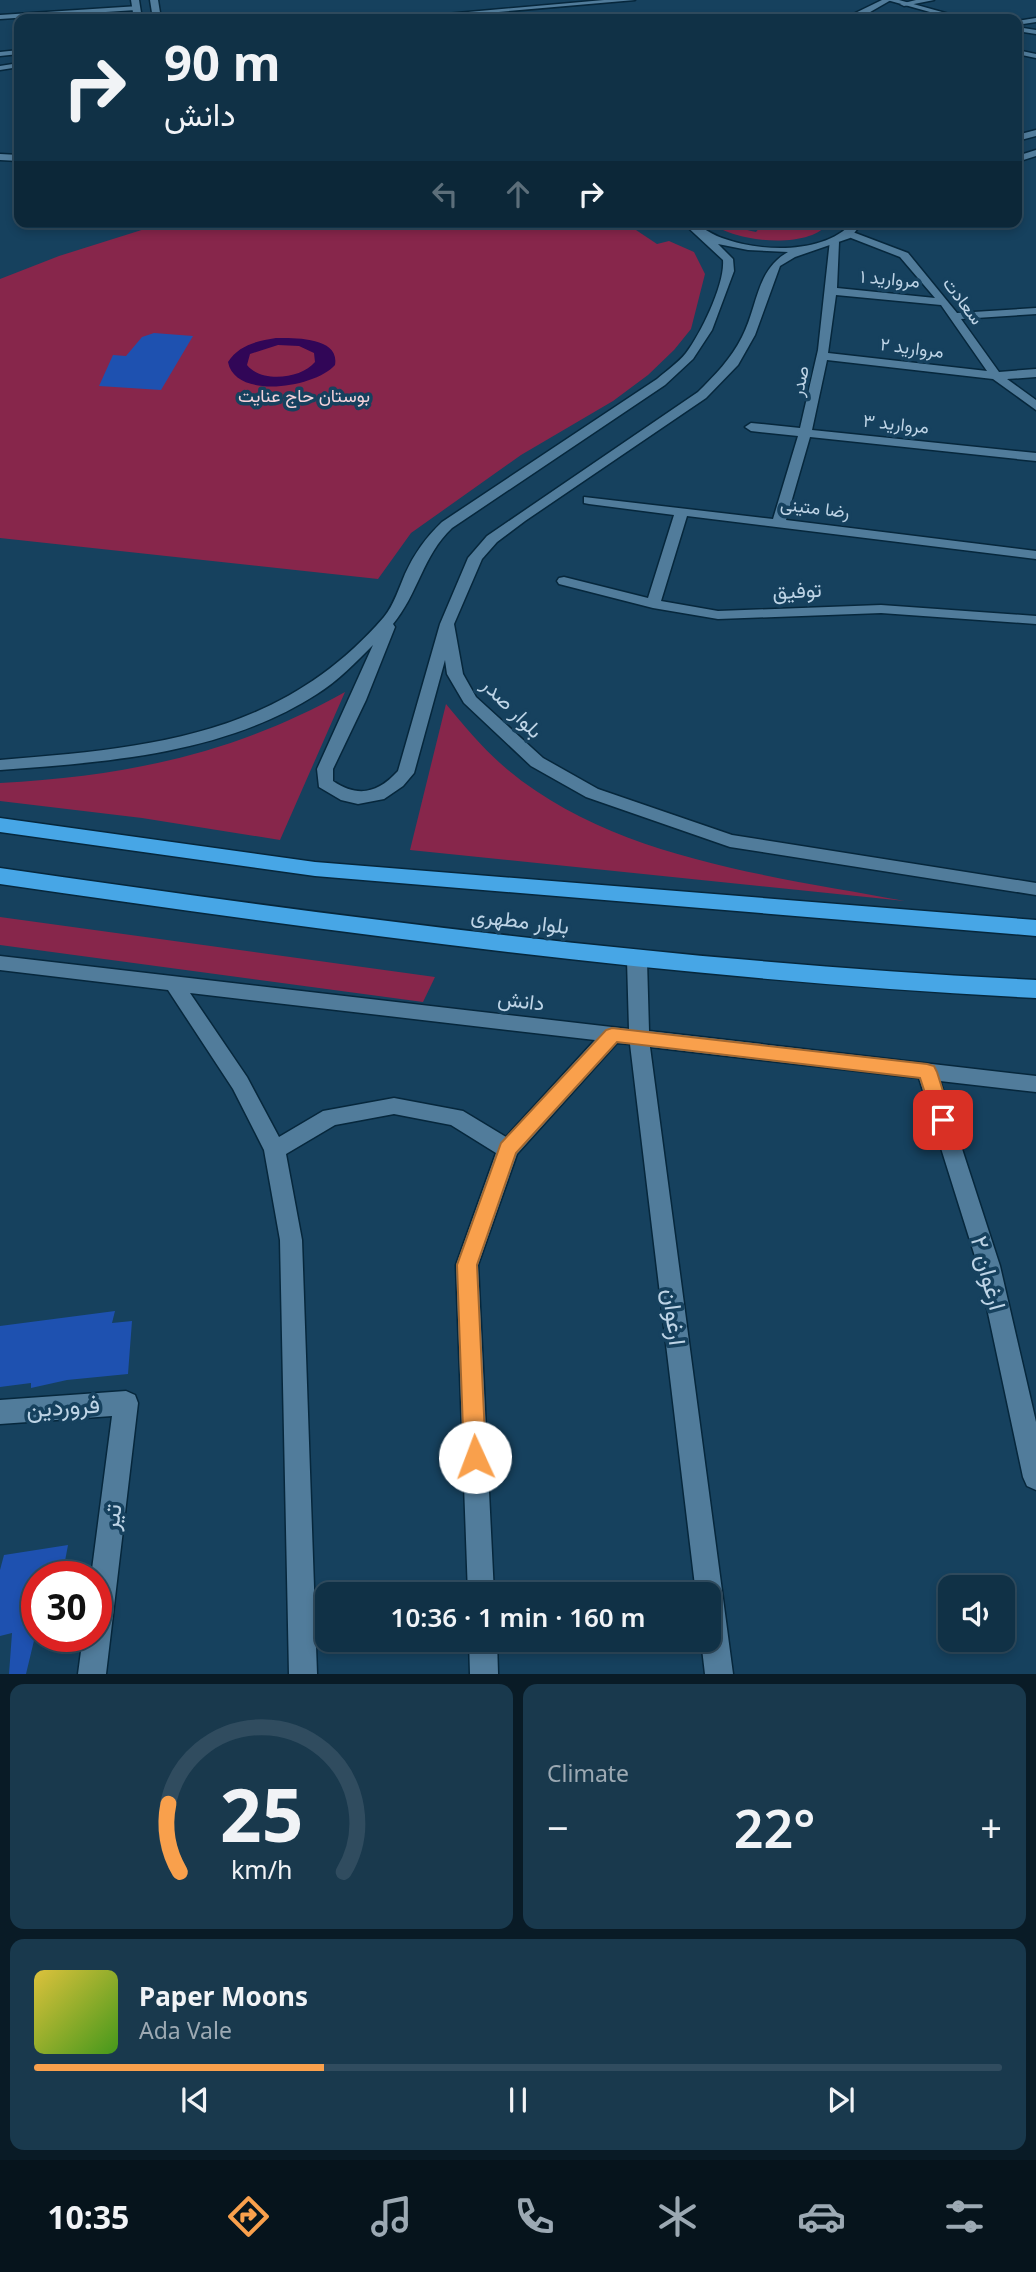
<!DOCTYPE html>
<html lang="en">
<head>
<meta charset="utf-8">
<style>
	body { margin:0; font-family:"Noto Sans",Vazirmatn,sans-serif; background:#19394d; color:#f1f3f6; height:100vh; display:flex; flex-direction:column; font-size:26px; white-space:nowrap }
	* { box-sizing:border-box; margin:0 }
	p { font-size:23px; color:#9ca9b3 }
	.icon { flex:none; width:38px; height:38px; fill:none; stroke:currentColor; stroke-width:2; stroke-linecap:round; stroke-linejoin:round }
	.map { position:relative; height:1674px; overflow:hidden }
	.side { display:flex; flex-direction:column; gap:10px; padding:10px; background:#091b26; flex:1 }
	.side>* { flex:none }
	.hud { position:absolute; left:14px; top:14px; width:1008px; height:214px; border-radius:14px; box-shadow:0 4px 10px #0003,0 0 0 2px #304c5f; background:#103146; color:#f1f3f6; overflow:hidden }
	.fabs { position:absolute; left:938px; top:1575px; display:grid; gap:14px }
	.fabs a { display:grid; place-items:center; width:77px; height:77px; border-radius:14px; background:#103146; box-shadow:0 4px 10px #0003,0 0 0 2px #304c5f; font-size:35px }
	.speed { position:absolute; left:21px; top:1561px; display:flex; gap:14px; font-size:35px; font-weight:700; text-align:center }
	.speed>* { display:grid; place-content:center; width:91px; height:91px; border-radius:50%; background:#103146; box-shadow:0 4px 10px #0003,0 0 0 2px #304c5f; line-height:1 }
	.speed .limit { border:10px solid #d22; background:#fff; color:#111 }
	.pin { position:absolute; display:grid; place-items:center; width:60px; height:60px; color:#fff; margin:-30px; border-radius:14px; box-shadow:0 4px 10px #0006 }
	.me { position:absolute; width:77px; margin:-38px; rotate:358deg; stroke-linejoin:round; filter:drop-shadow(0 0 5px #0008) }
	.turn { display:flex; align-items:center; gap:24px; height:147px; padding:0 35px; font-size:32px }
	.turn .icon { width:91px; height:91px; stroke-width:2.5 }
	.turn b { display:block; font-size:49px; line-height:60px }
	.lanes { display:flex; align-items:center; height:66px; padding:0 35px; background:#0003; justify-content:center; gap:35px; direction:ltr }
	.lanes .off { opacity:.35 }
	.big { font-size:52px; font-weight:600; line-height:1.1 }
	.side .tile { flex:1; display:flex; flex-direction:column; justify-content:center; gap:10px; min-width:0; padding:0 24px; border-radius:14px; background:#19394d }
	.side .dial { align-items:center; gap:0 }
	.dial svg { height:182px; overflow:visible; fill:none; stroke:#304c5f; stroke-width:7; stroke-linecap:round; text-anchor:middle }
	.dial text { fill:#f1f3f6; stroke:none }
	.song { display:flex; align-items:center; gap:21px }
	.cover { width:84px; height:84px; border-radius:10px; background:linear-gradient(135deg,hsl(50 70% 55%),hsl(100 70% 35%)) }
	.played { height:7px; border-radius:4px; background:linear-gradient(90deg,#f9a04c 30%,#304c5f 30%) }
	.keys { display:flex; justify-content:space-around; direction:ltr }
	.heat { display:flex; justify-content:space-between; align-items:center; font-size:38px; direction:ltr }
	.side .tiles { flex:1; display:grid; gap:10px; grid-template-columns:1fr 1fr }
	.tile:last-child { grid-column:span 2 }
	.trip { position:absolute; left:315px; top:1582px; width:406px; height:70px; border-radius:14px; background:#103146; box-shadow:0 4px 10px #0003,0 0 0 2px #304c5f; font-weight:600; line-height:70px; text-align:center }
	.tabs { display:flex; height:112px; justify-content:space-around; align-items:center; background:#06141c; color:#9ca9b3 }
	.tabs .icon { width:49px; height:49px }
	.tabs .selected { color:#f9a04c }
	.tabs b { font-size:32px; color:#f1f3f6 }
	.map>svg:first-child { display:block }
</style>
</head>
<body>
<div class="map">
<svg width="1036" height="1674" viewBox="0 0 1036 1674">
	<rect width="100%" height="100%" fill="#16415e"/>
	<g fill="#87264b">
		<path d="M167,222H624L657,244L669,241L694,252L705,274L691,329L674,350L648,375L613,401L521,455L411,533L378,579L0,538V279L59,256Z"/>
		<path d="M711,222C727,222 740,229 756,232L760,227L811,226L816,222H829C813,250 732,243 711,222Z"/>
		<path d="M345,692L280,840L142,818L0,801V783C127,776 234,754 345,692Z"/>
		<path d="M446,704C465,727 485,751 508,770C615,859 773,876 905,901L410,850Z"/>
		<path d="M0,917L435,977L423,1002L0,945Z"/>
	</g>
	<path fill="#310657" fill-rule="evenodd" d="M276,338C295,338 340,337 335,365C315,388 235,400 228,362C239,345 257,341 276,338ZM278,345L299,346L314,353L315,362C301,379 261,383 247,365L250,354Z"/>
	<g fill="#1e51b0">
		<path d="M154,333L193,336L161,390L99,386L113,355L126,356L142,337Z"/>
		<path d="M115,1311L112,1323L132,1321L128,1374L67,1380L31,1388V1383L0,1387V1326Z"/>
		<path d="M68,1545L62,1577H37V1628L26,1674H9L12,1633L0,1636V1570L4,1555Z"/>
	</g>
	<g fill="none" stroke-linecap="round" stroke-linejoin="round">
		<defs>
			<g id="street">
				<path d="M882,0H891L858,19H843Z"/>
				<path d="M916,0H934L904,6L900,4Z"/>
				<path d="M139,6L136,10L0,19V15Z"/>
				<path d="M1036,18V22L1017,25V21Z"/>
				<path d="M19,50V54L0,56V52Z"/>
				<path d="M1017,50L1036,54V58L1017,54Z"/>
				<path d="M19,63V67L0,70V66Z"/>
				<path d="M850,231L908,253L957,313L1036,308V314L961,319L999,372L1036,369V377L1007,379L1036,400V410L993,379L827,360L812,430L1036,453V461L810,437L786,520L1036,551V559L687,516L661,601L718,611L881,605L1036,616V624L881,613L718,619L653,608L559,584L557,581L559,578L564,577L648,598L674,515L589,504L584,503V497L773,519L798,436L751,431L745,427L751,423L800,428L818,350L830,240L839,242L837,288L935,298L900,257L846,236V232ZM836,295L941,305L987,371L828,353Z"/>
				<path d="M637,953L644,955L647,960L649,1031L1036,1076V1092L940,1081L1000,1266L1036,1422V1490L1027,1486L1023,1477L978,1266L919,1078L650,1047L733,1674H705L701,1640H709V1594H696L630,1044L617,1043L517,1154L478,1265L494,1594H468L456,1265L496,1153L451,1125L394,1114L335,1125L286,1154L302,1240L317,1674H289L280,1240L264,1150L233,1089L168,990L0,970V956L629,1029L627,960L630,955ZM190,993L595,1040L506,1137L463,1111L394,1098L323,1111L279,1137L247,1077Z"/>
				<path d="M126,1391L135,1395L138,1403L106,1674H78L83,1636H96V1577H91L112,1416L0,1424V1400Z"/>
				<path d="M469,1640H497L498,1674H470Z"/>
			</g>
			<g id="secondary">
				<path d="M131,0H139L142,19H134Z"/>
				<path d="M150,0H158L161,19H153Z"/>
				<path d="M604,0H635L418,19H390Z"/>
				<path d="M887,0H899L967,19H955Z"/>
				<path d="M1017,27L1036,30V34L1017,31Z"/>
				<path d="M1036,130V136L1017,141V135Z"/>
				<path d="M1036,150V156L1017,162V156Z"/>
				<path d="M0,154L19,155V161L0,160Z"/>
				<path d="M682,222C697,222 708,233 722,238C760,252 824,255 853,222H863L850,238L795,257L780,266L755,335L738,365L706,398L525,521L497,542L482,559L454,624L463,674L476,697L543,758L598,789L732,835L1036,883V895L730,847L586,797L531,766L464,703L447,674L445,660L414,773L403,786L384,799L358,804L341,800L319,787L317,769L373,645C356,662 338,681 317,694C224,754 108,762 0,770V760C149,748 280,737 384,617C394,605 399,588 405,574C414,554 426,537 442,522L657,379C666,371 678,363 686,353C701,333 725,284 723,260ZM718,244L748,250L788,252C756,270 758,306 742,337C731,359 715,375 698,392L487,536L468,558L440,624L398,771C378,793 358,798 333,781V769L366,700L395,627L393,624C418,594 423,555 452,528L665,385L693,359L712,330L734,271L733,259Z"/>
			</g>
			<g id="highway">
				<path d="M0,818L315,862L1036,920V936L315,876L0,832Z"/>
				<path d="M0,868C344,918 688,963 1036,980V998C688,980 344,934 0,884Z"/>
			</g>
		</defs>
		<use href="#street" stroke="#06273c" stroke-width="3"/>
		<use href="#secondary" stroke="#06273c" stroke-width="3"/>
		<use href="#highway" stroke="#06273c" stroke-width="3"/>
		<use href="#street" fill="#517c9b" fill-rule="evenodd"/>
		<use href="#secondary" fill="#517c9b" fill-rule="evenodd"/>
		<use href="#highway" fill="#47a6e6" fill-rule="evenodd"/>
	</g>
	<path fill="#f9a04c" stroke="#a26831" stroke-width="2" d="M612,1028L927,1064L934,1066L937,1072L952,1120L949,1126L943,1128L936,1126L920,1078L617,1042L516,1153L477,1265L486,1457L483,1465L475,1468L467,1465L464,1457L457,1265L501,1143L606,1030Z"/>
	<g text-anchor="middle" stroke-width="7" stroke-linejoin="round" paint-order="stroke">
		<g font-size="18" fill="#bed4e6" stroke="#16415e">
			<text transform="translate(890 279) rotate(5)" y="6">مروارید ۱</text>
			<text transform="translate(963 301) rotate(53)" y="6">سعادت</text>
			<text transform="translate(912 348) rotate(7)" y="6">مروارید ۲</text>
			<text transform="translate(800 381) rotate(-78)" y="6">صدر</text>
			<text transform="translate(896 424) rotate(6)" y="6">مروارید ۳</text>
			<text transform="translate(815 508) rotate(7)" y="6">رضا متینی</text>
		</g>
		<g font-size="18" fill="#f4d3db" stroke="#16415e">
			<text x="304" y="402">بوستان حاج عنایت</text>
		</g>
		<g font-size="21" fill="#bed4e6" stroke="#16415e">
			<text transform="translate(797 591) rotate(-3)" y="7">توفیق</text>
			<text transform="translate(512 708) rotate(45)" y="7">بلوار صدر</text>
			<text transform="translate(520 921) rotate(7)" y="7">بلوار مطهری</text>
			<text transform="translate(521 1001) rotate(7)" y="7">دانش</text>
		</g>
		<g font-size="24" fill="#bed4e6" stroke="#16415e">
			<text transform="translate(988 1273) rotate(75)" y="8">ارغوان ۲</text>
			<text transform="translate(674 1317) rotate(83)" y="8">ارغوان</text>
			<text transform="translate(63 1407) rotate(-4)" y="8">فروردین</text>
			<text transform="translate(112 1517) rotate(-83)" y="8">تیر</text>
		</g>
	</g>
</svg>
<div class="fabs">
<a><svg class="icon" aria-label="sound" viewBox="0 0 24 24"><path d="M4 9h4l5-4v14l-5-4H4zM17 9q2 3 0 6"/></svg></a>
</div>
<div class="speed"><div class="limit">30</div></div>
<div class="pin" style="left:943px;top:1120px;background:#d93025"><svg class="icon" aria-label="arrive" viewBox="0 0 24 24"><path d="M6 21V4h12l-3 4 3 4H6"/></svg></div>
<svg class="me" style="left:475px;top:1457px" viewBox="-20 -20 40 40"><circle r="19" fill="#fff"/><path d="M0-13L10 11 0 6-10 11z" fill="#f9a04c"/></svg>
<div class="trip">10:36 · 1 min · 160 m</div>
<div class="hud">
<div class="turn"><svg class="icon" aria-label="right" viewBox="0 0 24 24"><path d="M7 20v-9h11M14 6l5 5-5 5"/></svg><div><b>90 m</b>دانش</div></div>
<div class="lanes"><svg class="icon off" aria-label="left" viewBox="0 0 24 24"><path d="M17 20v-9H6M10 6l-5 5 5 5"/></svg><svg class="icon off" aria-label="ahead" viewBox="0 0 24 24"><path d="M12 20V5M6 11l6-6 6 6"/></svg><svg class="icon" aria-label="right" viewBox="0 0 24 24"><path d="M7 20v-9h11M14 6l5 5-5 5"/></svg></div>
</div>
</div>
<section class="side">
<div class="tiles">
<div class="tile dial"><svg viewBox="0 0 100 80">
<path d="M14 69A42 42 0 1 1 86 69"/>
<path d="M14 69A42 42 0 0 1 9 39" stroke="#f9a04c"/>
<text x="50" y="56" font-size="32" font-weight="700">25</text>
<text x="50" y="72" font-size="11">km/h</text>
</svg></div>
<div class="tile"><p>Climate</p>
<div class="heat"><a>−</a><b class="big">22°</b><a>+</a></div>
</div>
<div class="tile">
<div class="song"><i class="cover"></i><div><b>Paper Moons</b><p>Ada Vale</p></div></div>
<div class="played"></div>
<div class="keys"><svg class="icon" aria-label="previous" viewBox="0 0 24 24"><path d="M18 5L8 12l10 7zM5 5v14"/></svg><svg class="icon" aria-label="pause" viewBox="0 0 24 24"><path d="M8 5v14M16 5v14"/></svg><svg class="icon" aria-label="next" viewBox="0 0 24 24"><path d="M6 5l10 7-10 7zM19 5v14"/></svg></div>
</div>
</div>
</section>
<nav class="tabs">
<b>10:35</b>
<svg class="icon selected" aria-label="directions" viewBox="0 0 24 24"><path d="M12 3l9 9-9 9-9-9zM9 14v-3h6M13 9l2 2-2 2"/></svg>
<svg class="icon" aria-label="music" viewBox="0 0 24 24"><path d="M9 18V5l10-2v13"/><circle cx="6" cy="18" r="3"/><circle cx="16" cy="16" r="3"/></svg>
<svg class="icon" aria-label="phone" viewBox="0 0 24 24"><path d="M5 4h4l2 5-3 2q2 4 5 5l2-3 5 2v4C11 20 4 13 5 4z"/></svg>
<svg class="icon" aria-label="climate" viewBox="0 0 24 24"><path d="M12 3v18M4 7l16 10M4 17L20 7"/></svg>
<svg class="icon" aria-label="car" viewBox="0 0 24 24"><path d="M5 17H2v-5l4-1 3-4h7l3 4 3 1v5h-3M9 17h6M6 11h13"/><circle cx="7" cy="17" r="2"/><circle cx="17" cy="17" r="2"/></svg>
<svg class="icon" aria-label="filters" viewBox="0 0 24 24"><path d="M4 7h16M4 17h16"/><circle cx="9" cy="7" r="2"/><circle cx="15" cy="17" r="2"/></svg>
</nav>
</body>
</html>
